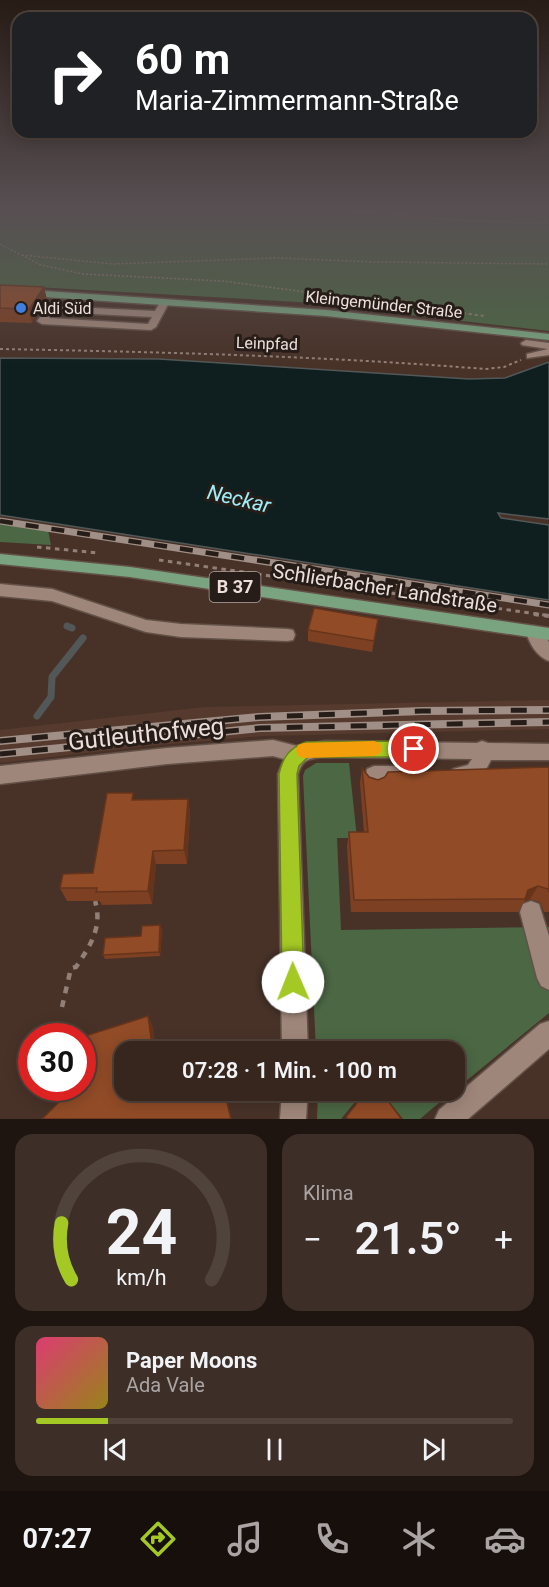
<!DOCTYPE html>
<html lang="de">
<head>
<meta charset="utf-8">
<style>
	body { margin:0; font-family:Roboto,sans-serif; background:#3d2e27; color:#f1f3f6; height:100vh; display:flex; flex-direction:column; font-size:22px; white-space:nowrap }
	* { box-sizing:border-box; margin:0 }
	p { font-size:20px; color:#aaa5a4 }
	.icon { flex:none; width:33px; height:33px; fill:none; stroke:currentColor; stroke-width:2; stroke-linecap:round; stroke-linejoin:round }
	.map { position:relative; height:1119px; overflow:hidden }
	.sheet { display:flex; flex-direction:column; gap:15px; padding:15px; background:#1e1510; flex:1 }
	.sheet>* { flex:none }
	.guide { position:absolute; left:12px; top:12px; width:525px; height:126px; border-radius:18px; box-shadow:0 3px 15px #0003,0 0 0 2px #50433c; background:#202124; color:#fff; overflow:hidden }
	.speed { position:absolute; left:18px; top:1023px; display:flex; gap:12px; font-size:30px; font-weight:700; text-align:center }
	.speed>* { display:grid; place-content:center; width:78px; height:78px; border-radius:50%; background:#36261e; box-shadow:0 3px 15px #0003,0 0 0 2px #50433c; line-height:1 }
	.speed .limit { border:9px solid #d22; background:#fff; color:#111 }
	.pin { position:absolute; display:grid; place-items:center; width:51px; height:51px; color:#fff; margin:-26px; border:3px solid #fff; border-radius:50%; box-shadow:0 2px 6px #0007 }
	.me { position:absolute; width:66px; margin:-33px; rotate:359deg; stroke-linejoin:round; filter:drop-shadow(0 0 4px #0008) }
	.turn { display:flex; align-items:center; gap:21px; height:126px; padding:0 24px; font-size:27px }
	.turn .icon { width:78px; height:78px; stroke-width:2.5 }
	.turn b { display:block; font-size:42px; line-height:51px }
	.big { font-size:45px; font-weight:600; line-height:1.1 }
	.sheet .widget { flex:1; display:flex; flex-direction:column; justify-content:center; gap:9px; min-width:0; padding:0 21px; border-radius:18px; background:#3d2e27 }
	.sheet .dial { align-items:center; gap:0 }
	.dial svg { height:156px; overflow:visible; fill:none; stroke:#50433c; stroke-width:7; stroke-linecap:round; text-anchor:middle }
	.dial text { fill:#f1f3f6; stroke:none }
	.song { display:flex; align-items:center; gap:18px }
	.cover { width:72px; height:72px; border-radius:9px; background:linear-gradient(135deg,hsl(340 70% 55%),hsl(50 70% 35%)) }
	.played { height:6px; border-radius:3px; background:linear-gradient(90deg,#a4c824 15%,#50433c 15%) }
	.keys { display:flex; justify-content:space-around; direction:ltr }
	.heat { display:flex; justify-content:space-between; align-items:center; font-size:33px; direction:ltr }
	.sheet .tiles { flex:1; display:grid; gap:15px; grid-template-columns:1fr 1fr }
	.widget:last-child { grid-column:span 2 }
	.trip { position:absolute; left:114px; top:1041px; width:351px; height:60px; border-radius:18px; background:#36261e; box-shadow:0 3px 15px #0003,0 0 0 2px #50433c; font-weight:600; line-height:60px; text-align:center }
	.menu { display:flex; height:96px; justify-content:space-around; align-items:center; background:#160f0c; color:#aaa5a4 }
	.menu .icon { width:42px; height:42px }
	.menu .active { color:#a4c824 }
	.menu b { font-size:27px; color:#f1f3f6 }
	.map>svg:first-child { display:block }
</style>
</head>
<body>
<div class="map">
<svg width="549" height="1119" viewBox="0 0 549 1119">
	<rect width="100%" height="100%" fill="#483228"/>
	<path fill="#563a2e" d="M549,700V729L263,736L137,747L0,763V730L205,707Z"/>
	<g fill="#4b6743">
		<path d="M0,207H549V331L298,302L0,285Z"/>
		<path d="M0,524L48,530L51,545L0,542Z"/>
		<path d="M316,763H349L357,838H337L341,930L549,927V1013L455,1090L454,1052L316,1051L303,776L305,770Z"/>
		<path d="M379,1090H454L420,1119H403Z"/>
		<path d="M318,1091V1090L364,1091L341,1119H317Z"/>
	</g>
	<path fill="#0f1e1f" stroke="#525857" stroke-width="1.5" d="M0,358L159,359L469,379L505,378L549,362V519L498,513L501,518L549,525V600L0,515Z"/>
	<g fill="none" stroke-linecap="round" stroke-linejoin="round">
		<g stroke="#525857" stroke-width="7">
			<path d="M67,626L72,628"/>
			<path d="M37,716L51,697L52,677L83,638"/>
		</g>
		<defs>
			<g id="minor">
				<path d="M162,299L170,301L156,327L151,330L42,324L37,321L48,307L51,306L155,311ZM54,312L152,317L148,324L49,318Z"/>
				<path d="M526,340L549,343V355L527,358V354L548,349L522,345L521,343Z"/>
				<path d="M0,584L52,589L146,620L181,624L287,629L293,630L295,635L293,640L287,641L181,637L146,632L52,601L0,596Z"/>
				<path d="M534,626L540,628L549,642V661C537,657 529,643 526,632L528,628Z"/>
				<path d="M273,740L297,746L325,741L477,743L482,741L488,743L549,744V760H491L482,777L466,783L453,781L450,775L453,769L468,765L472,759L325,757C310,758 302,759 298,774L308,1052H282L278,774L284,759L273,756L167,764L0,784V766L167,748Z"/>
				<path d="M374,766H406L413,769L416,775L413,781L406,784H383L381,789L374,792L367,789L364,783L367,769Z"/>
				<path d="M531,901L539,904L549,936V990L541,986L537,978L520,912L523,904Z"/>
				<path d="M549,1021V1049L468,1119H435L439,1110L540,1024Z"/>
				<path d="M282,1090H308L306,1119H280Z"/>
			</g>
			<g id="major">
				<path d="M0,288L326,310L549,334V340L326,316L0,294Z"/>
				<path d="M0,554L130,567L549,628V640L130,577L0,564Z"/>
			</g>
		</defs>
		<use href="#minor" stroke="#635148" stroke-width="3"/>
		<use href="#major" stroke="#635148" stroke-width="3"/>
		<g stroke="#927f77" stroke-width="1.5" stroke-dasharray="2 2" stroke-linecap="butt">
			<path d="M298,207L469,221L549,223"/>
			<path d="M0,244L41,265L83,274L222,281L450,311"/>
			<path d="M22,255L113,264L277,258L375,262L549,264"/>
		</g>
		<g stroke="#927f77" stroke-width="2" stroke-dasharray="3 3" stroke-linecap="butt">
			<path d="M439,310L485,316"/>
			<path d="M0,349C162,352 323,356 485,369L504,367L521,360"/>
		</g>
		<g stroke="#927f77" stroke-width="3" stroke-dasharray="4.5 4.5" stroke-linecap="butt">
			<path d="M37,547L99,553"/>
			<path d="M159,560L544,615"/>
		</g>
		<path stroke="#927f77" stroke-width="4" stroke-dasharray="5 5" stroke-linecap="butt" d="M534,614L549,616"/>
		<path stroke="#927f77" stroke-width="4.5" stroke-dasharray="7 7" stroke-linecap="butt" d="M62,1007L71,968L76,967C90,946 103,927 95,901"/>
		<use href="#minor" fill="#9f867a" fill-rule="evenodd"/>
		<use href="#major" fill="#79a47f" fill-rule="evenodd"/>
		<defs>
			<path id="rail-far1" d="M0,521L549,605"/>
			<g id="rail">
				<path d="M0,741L259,717L422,711L549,710"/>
				<path d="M0,754L260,728L549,722"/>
			</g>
		</defs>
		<use href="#rail-far1" stroke="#a08f87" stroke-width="7"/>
		<use href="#rail" stroke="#a08f87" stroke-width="8"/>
		<use href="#rail-far1" stroke="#271d18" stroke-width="4.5" stroke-dasharray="13" stroke-linecap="butt"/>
		<use href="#rail" stroke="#271d18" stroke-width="5" stroke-dasharray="16" stroke-linecap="butt"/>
	</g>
	<g fill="#7d4022">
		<path d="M0,285L44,287L47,300L32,323L0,322Z"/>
		<path d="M378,619L372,652L308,641V630Z"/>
		<path d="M549,767V912H544L540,902L530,899L524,902L518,912H351L347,846L349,832H364L360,783L362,768L369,777L378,780Z"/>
		<path d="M188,799L190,813L187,864H156L152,904L102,905L100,901H67L60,888L93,873L135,800Z"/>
		<path d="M162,929L160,956L105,959L103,955L141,936Z"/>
	</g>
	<g fill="#66341b">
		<path d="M44,287L47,300L32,323L29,309Z"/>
		<path d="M188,799L190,813L187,864L184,850Z"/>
		<path d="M153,851L156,864L152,904L148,891Z"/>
		<path d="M538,886L530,899L524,902L528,890Z"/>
		<path d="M160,925L162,929L160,956L159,952Z"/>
		<path d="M148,1016L153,1027L156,1052H153Z"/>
		<path d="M50,1088H81L58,1095Z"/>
	</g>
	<g fill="#914b27" stroke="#66341b" stroke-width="1.5">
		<path d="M0,285L44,287L29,309L0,308Z"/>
		<path d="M314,608L378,619L374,641L308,630Z"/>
		<path d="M549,767V892L548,889L538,886L528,890L525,899L354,900L349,832H368L362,768L369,777L378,780L385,777L388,772Z"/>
		<path d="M107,793H133L132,800L188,799L184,850L153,851L148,891L96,892L97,888H60L63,874L93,873Z"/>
		<path d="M160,925L159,952L103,955L105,938L141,936L142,926Z"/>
		<path d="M148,1016L153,1052H124V1090H224L231,1119H42L73,1088H82V1077L86,1073L82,1075V1037Z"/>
		<path d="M367,1090H380L400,1117L401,1119H348L346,1117Z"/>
	</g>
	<linearGradient id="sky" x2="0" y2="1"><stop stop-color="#281c16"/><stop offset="0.57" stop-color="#584f53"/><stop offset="1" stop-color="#584f53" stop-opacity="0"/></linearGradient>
	<rect width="549" height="364" fill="url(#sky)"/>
	<path fill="#a4c824" stroke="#6b8217" stroke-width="1.5" d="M414,741L421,744L423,749L421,754L414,757H308L299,766L297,774L304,982L301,990L293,993L285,990L282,982L279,774C283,757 289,748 306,742Z"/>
	<path fill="#f59e0b" d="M374,741L380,743L382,749L380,754L374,756L304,758L298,756L296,750L298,745L304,743Z"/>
	<circle fill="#3f7fe0" stroke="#271d18" stroke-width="2" cx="21" cy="308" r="6"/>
	<g text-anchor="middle" stroke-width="6" stroke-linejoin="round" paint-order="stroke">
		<g font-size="16" fill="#eddfd9" stroke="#271d18">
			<text transform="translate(384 304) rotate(6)" y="6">Kleingemünder Straße</text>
			<text transform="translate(267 343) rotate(2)" y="6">Leinpfad</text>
		</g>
		<g font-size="16" fill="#eddfd9" stroke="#271d18" text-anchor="start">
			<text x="33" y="314">Aldi Süd</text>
		</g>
		<rect fill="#271d18" stroke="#b2a59f" stroke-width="1.5" x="209.5" y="572" width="51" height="30" rx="4.5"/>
		<g font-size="18" font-weight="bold" fill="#eddfd9">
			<text x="235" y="593">B 37</text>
		</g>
		<g font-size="20" fill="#eddfd9" stroke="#271d18">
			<text transform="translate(385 588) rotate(9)" y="7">Schlierbacher Landstraße</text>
		</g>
		<g font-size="21" font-style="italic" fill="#9df0f8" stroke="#271d18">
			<text transform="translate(239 499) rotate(13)" y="7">Neckar</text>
		</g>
		<g font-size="24" fill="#eddfd9" stroke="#271d18">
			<text transform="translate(146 734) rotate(-6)" y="8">Gutleuthofweg</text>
		</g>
	</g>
</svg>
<div class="speed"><div class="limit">30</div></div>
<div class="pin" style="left:414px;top:749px;background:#d93025"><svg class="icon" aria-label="arrive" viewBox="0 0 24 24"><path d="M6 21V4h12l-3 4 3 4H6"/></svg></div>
<svg class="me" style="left:293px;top:982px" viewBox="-20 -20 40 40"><circle r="19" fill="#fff"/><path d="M0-13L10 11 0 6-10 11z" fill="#a4c824"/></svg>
<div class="trip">07:28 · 1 Min. · 100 m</div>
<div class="guide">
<div class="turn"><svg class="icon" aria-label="right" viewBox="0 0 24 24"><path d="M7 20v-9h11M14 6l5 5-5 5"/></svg><div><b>60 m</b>Maria-Zimmermann-Straße</div></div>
</div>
</div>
<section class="sheet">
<div class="tiles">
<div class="widget dial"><svg viewBox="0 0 100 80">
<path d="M14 69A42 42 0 1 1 86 69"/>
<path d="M14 69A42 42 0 0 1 9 40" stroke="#a4c824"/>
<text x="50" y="56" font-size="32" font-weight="700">24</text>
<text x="50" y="72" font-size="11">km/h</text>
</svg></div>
<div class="widget"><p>Klima</p>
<div class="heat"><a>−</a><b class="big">21.5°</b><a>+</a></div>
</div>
<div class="widget">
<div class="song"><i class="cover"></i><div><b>Paper Moons</b><p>Ada Vale</p></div></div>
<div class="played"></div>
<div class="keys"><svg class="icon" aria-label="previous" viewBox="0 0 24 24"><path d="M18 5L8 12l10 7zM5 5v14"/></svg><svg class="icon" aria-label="pause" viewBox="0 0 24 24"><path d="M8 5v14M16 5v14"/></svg><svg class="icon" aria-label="next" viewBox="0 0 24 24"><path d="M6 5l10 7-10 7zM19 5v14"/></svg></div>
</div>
</div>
</section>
<nav class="menu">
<b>07:27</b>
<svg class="icon active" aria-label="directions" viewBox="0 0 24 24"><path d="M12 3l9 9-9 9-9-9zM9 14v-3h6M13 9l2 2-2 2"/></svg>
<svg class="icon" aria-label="music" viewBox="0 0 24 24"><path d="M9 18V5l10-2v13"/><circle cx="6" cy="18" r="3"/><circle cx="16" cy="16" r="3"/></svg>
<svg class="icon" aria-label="phone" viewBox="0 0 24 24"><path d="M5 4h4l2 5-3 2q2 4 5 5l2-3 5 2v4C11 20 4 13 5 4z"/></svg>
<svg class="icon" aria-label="climate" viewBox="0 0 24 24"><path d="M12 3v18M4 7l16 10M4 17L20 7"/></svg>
<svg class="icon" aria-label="car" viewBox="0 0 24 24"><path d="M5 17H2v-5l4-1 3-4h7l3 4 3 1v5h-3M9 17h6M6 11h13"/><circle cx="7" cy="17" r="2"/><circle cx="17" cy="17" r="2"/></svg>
</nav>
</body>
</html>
